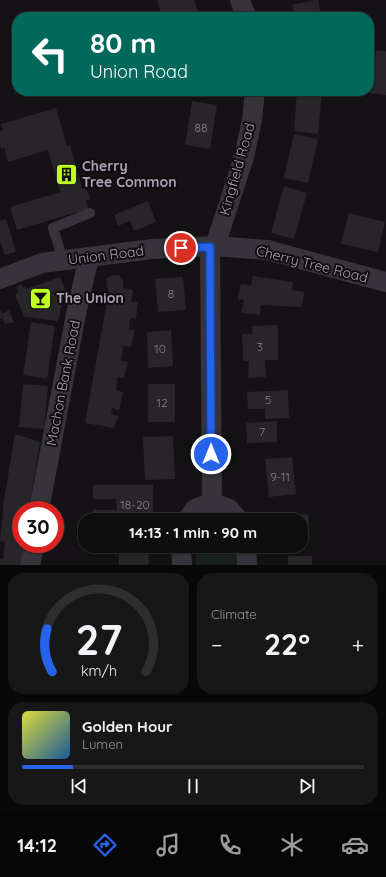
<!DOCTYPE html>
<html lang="en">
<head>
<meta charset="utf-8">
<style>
	body { margin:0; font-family:Quicksand,sans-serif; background:#181718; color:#f1f3f6; height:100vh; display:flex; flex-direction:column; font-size:15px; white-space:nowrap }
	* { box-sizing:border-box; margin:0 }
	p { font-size:13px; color:#9b9c9e }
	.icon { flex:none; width:22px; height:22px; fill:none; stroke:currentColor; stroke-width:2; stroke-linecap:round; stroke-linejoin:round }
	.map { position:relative; height:565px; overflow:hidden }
	.side { display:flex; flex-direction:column; gap:8px; padding:8px; background:#080808; flex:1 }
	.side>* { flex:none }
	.hud { position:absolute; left:12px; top:12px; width:362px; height:84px; border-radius:16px; box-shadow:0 1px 3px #0004,0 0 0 1px #2f2e2f; background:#00695c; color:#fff; overflow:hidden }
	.speed { position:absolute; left:12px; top:501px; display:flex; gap:8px; font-size:20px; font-weight:700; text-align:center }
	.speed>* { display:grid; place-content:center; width:52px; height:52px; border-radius:50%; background:#0f0e0f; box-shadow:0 1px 3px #0004,0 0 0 1px #2f2e2f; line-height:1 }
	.speed .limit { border:6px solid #d22; background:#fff; color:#111 }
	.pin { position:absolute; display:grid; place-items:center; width:34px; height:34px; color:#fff; margin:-17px; border:2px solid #fff; border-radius:50%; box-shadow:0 1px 4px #0007 }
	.me { position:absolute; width:44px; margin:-22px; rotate:0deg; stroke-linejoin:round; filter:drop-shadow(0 0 3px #0008) }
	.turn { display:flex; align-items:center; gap:14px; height:84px; padding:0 12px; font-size:18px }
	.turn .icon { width:52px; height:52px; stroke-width:2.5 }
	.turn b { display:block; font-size:28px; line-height:34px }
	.big { font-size:30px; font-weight:700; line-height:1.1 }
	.side .widget { flex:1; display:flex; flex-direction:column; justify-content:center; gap:6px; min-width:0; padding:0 14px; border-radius:16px; background:#181718 }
	.side .dial { align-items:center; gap:0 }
	.dial svg { height:104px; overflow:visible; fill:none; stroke:#2f2e2f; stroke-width:7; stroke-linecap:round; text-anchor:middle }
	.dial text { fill:#f1f3f6; stroke:none }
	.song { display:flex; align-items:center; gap:12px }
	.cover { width:48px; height:48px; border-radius:6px; background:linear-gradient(135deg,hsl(60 70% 55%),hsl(210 70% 35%)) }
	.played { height:4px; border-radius:2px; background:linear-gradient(90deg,#2563eb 15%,#2f2e2f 15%) }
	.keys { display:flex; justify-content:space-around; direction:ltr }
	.heat { display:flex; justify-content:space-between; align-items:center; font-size:22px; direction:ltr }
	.side .tiles { flex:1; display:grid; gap:8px; grid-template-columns:1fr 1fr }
	.widget:last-child { grid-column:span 2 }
	.trip { position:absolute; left:78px; top:513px; width:230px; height:40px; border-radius:16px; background:#0f0e0f; box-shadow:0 1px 3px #0004,0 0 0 1px #2f2e2f; font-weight:700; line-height:40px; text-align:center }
	.tabs { display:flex; height:64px; justify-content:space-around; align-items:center; background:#060606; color:#9b9c9e }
	.tabs .icon { width:28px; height:28px }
	.tabs .selected { color:#2563eb }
	.tabs b { font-size:18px; color:#f1f3f6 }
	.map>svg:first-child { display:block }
</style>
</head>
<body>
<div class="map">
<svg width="386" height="565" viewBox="0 0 386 565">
	<rect width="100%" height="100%" fill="#141214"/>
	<g fill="#18201e">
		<path d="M217,515L227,520H202V519Z"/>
		<path d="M195,546H236L237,565H196Z"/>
	</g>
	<g fill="#272528">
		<path d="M157,0H194L200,17H162Z"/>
		<path d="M315,0H318L321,17H295L292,5Z"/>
		<path d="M38,14L39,17H29V16Z"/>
		<path d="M17,19V34H16L13,20Z"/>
		<path d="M376,50L386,51V95L370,93Z"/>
		<path d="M17,74V91L26,92L15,94L11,78L15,77L14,75Z"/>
		<path d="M297,91H322L318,134L294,131Z"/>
		<path d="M192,101L217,105L210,149L185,145Z"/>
		<path d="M56,108L67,146L70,145L82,188L86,187L90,199L86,200L88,209L17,230L10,207L60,192L48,150L8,162L4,148L1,149L0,145V131H3L1,124Z"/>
		<path d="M294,134L318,139L308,183L284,178Z"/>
		<path d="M284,186L307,193L294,239L271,233Z"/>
		<path d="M148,201L156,222L134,231L130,221L118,226L114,215Z"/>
		<path d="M349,213L385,222L378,252L341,244Z"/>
		<path d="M6,219L16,252L5,255L0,240V221Z"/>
		<path d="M112,275H119L123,281V288L133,290L131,302H138L136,319L130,318L129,329L135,330L131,347L123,346L121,361L128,362L124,378L118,377L116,390L123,392L119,411L112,407L111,414L119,416L114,428L85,423L109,291L106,286L107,278Z"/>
		<path d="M253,276L293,282L292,290L304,292L302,307L261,305L260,315L241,313L244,300L238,299L241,284L251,285Z"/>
		<path d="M60,277L65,290L58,321L24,317L15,294L18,292L16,287L22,284L23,287L25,286L26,289Z"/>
		<path d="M183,277L186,310L158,312L155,279Z"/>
		<path d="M0,310L2,314L9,310L14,322L5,324L2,318L0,319Z"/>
		<path d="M31,322L55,326L47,379L23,375Z"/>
		<path d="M278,325V360H265L266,377L248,378L249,361H243L242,334H253L252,326Z"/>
		<path d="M171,330L173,366L148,368L147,332Z"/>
		<path d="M23,384L48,386L44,429L19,427Z"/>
		<rect x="148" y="384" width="27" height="38"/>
		<path d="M288,390L289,418L265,419V409H248L247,392Z"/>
		<path d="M277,421V442L247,443L246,423Z"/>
		<path d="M15,434L40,442L29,510H21V544H24L20,565H0V559H3L5,542L0,541L4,500Z"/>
		<path d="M173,436L175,479L145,480L143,437Z"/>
		<path d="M292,457L296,494L269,497L265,459Z"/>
		<path d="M93,485H153V520H93V510H117L116,499H93Z"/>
		<path d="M308,514L310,539L301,540V520H285V515Z"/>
		<path d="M119,546H148L149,565H119Z"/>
		<rect x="288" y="556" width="24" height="9"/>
	</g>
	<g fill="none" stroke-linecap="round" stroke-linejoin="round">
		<path stroke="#36333a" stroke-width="10" d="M63,260L53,228L90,213"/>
		<g stroke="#36333a" stroke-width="20">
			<path d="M240,0L246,17"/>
			<path d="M215,246L244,157L252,120L255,91"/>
			<path d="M210,247L212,502"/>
			<path d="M0,279L42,263L152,249L215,246L267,250L386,282"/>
			<path d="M39,510L76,314L89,257"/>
			<path d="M187,520L195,509L212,502L229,509L239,520"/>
			<path d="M181,546L182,565"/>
			<path d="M246,546L247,565"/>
			<path d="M30,565L34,544"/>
		</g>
	</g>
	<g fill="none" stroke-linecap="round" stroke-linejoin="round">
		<defs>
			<path id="route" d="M181,248L210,247L211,454"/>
		</defs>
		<use href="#route" stroke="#184099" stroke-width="10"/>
		<use href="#route" stroke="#2563eb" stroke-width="7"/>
	</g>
	<defs>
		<symbol id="building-square" viewBox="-11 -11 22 22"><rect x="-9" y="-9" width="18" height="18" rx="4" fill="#c1ff20" stroke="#0f0d0f"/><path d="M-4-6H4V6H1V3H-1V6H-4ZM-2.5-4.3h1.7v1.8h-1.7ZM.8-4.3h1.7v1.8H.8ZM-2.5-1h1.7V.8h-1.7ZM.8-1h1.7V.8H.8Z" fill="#111"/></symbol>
		<symbol id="bar-square" viewBox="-11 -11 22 22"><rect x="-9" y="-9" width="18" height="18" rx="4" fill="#c1ff20" stroke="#0f0d0f"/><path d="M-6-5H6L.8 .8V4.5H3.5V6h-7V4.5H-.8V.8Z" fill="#111"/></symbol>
	</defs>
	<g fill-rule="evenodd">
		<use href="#building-square" x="54" y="162" width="25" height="25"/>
		<use href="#bar-square" x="28" y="286" width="25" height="25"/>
	</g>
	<g text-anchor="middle" stroke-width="4" stroke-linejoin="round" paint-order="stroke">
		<g font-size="12" fill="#888392">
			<text x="201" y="132">88</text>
			<text x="171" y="298">8</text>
			<text x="260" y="351">3</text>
			<text x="160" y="353">10</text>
			<text x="268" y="404">5</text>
			<text x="162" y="407">12</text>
			<text x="262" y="436">7</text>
			<text x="280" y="481">9-11</text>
			<text x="135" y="509">18-20</text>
		</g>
		<g font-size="14" font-weight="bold" fill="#a9a3b6" stroke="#0f0d0f" text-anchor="start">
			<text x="82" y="171">Cherry<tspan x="82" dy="16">Tree Common</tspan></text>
			<text x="56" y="303">The Union</text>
		</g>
		<g font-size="14" fill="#a9a3b6" stroke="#0f0d0f">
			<text transform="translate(237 169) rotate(-74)" y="5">Kingfield Road</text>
			<text transform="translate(106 255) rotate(-7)" y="5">Union Road</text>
			<text transform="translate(312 264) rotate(14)" y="5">Cherry Tree Road</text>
			<text transform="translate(63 383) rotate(-79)" y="5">Machon Bank Road</text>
		</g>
	</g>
</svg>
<div class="speed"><div class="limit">30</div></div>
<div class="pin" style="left:181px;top:248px;background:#d93025"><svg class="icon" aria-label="arrive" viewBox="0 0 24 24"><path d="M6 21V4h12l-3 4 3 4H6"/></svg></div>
<svg class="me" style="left:211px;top:454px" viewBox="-20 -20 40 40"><circle r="17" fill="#2563eb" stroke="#fff" stroke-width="3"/><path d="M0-11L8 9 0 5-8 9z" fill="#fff"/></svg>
<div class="trip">14:13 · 1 min · 90 m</div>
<div class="hud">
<div class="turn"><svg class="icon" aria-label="left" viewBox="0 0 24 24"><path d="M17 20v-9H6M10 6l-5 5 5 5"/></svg><div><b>80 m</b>Union Road</div></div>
</div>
</div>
<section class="side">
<div class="tiles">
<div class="widget dial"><svg viewBox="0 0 100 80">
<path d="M14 69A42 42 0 1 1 86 69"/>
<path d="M14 69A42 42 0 0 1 10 36" stroke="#2563eb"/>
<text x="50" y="56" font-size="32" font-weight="700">27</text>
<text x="50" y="72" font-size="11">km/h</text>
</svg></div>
<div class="widget"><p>Climate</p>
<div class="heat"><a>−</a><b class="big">22°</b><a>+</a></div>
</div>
<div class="widget">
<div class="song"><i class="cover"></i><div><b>Golden Hour</b><p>Lumen</p></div></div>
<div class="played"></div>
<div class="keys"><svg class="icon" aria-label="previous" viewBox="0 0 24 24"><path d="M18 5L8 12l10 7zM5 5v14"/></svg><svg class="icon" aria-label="pause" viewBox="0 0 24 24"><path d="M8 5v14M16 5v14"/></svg><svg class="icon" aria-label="next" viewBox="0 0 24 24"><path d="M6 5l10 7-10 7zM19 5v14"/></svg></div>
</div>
</div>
</section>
<nav class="tabs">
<b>14:12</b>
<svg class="icon selected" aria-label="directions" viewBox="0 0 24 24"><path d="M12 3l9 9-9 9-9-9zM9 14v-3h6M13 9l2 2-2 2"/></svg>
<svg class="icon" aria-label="music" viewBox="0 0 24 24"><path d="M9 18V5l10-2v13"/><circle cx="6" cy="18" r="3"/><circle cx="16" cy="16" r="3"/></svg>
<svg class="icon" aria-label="phone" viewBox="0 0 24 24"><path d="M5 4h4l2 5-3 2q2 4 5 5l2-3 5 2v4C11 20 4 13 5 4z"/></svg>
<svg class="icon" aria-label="climate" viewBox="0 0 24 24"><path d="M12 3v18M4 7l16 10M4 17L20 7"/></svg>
<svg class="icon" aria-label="car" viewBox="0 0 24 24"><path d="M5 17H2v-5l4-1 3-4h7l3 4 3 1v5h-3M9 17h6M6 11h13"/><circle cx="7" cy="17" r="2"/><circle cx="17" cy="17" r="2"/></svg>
</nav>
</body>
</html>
